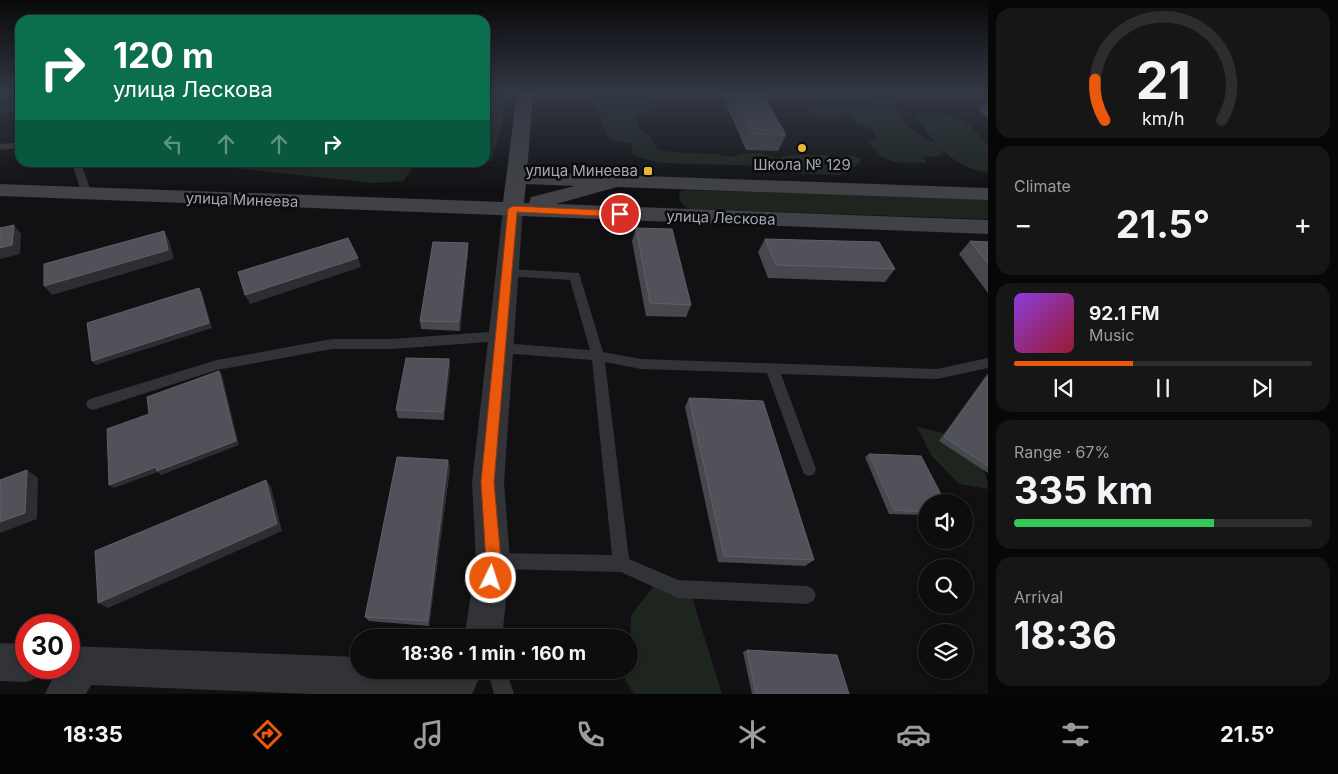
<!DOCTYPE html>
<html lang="en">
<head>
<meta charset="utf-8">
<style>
	body { margin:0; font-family:Inter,sans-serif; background:#161617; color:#f1f3f6; height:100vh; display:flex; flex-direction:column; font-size:19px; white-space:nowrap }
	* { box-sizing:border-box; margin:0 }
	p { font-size:16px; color:#9a9c9e }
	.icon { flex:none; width:28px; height:28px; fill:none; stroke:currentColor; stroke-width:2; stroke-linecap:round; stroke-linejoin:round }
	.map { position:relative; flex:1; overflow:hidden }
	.sheet { display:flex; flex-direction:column; gap:8px; padding:8px; background:#070708; width:350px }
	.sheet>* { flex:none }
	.hud { position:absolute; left:15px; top:15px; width:475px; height:152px; border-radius:15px; box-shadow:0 2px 8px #0003,0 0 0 1px #2d2d2e; background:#0b6e4f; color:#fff; overflow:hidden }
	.controls { position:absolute; left:918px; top:494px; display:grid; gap:10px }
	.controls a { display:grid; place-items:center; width:55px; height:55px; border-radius:50%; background:#0d0d0e; box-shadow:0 2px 8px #0003,0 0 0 1px #2d2d2e; font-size:25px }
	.speed { position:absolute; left:15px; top:614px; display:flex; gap:10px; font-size:25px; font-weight:700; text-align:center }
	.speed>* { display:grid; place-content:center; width:65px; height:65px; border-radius:50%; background:#0d0d0e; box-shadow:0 2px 8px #0003,0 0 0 1px #2d2d2e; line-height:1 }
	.speed .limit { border:8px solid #d22; background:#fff; color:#111 }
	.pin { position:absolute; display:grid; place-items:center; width:42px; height:42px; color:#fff; margin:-21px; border:2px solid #fff; border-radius:50%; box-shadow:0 1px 5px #0007 }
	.me { position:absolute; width:55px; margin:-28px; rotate:4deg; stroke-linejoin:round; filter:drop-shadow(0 0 4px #0008) }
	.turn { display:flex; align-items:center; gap:18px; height:105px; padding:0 15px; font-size:22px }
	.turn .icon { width:65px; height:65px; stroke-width:2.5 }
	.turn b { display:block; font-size:35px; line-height:42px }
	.lanes { display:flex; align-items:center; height:48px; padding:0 15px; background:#0003; justify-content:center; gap:25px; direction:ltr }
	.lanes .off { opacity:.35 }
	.big { font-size:38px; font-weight:700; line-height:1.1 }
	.sheet .card { flex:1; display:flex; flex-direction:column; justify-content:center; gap:8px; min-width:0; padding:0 18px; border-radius:15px; background:#161617 }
	.sheet .dial { align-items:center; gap:0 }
	.dial svg { height:130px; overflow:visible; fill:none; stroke:#2d2d2e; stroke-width:7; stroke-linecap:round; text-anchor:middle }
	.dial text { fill:#f1f3f6; stroke:none }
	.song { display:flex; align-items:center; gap:15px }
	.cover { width:60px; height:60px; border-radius:8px; background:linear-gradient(135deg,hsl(270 70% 55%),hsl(350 70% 35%)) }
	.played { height:5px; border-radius:2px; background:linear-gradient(90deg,#ea580c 40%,#2d2d2e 40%) }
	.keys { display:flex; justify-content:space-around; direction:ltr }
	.heat { display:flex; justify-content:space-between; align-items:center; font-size:28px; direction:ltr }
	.charge { height:8px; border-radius:4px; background:linear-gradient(90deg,#34c759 67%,#2d2d2e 0) }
	.trip { position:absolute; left:350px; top:629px; width:288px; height:50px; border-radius:25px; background:#0d0d0e; box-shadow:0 2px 8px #0003,0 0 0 1px #2d2d2e; font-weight:700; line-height:50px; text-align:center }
	.dock { display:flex; height:80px; justify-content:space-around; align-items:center; background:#050506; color:#9a9c9e }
	.dock .icon { width:35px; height:35px }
	.dock .on { color:#ea580c }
	.dock b { font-size:22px; color:#f1f3f6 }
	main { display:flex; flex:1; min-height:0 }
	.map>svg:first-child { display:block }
</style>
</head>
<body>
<main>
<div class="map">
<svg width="988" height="694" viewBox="0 0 988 694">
	<rect width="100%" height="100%" fill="#111113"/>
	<g fill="#1e251f">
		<path d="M485,93H509L492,161H485Z"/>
		<path d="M594,93H635L650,100L653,109L635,115L638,128L650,135L658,150L682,153L718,154L732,157L741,154L761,153L777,158L790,155H826L838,158L849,155L860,158V163L839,175L791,173L773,166L660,163L633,155L632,144L610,140L602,126Z"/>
		<path d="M863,93H881L895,100C897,122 916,134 935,143L915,116C922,112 928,113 935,114C964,114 969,125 988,145V172C974,172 952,161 943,150L940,156L924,157L926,163C898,162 887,167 869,143L876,137L871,129L854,123V119L846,115L827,118L810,115L812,109L869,104Z"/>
		<path d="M186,163H416L403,181L374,183Z"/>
		<path d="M682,190L988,198V219L690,209C682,206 679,200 679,193Z"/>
		<path d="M917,427C946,433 964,437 980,464C985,473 988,478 988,489L959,484L931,455Z"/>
		<path d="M663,575L691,594L722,694H634L625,680L626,670H629L631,615Z"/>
	</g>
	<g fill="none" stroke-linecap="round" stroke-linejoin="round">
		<g fill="#323337" fill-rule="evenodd">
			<path d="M20,142V148L0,150V144Z"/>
			<path d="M68,162H78L82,166L92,194L90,196H84L82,194L73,167Z"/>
			<path d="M509,269L579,273L603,352L641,359L937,369L988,358V368L937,379L781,374L816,469L814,474L809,476L804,474L802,469L767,373L641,369L605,362L629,559L678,580L807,586L813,589L816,595L813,601L807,604L678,598L621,572L493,569L487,567L485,561L487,555L493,553L612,555L592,360L501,353L497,351L495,348L497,345L501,343L590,350L570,280L505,276L503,273Z"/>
			<path d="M502,331L508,336L502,341L392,349H332L217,370L93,410L88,408L86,404L88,400L93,398L217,360L332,339H392Z"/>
			<path d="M488,670H506L514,694H494Z"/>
		</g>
		<g fill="#323337" fill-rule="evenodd">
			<path d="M513,203L520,204L523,209L504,482L510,561L503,629L499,638H461L466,627L476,561L472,482L503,209L506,204Z"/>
			<path d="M0,643L26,644V668H44L40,677L26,682L0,681Z"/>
			<path d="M69,646L359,657V670H483L472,694H312L91,685L86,694H45L54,675L51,668H69Z"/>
		</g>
		<path fill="#414247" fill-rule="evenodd" d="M517,93H533L527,172L590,174L597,176L600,179L616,175L988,188V200L617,187L556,204L988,220V234L0,196V184L503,202ZM526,184L575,186L531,197L529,203H524Z"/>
		<path stroke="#4b4d52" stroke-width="1" d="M0,111L20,109"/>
	</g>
	<g fill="#47484e">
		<path d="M721,93H762L786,135L778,151L746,150Z"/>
		<path d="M988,98V118L979,110Z"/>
		<path d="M636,228L691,305L686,317L646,316L632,241Z"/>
		<path d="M765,239L895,269L885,282L768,278L758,252Z"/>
		<path d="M970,241L988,242V293L959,254Z"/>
		<path d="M468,252L460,331L421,329L420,321Z"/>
		<path d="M449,359L450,368L444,420L398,418L396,410Z"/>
		<path d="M988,373V473L939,441Z"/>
		<path d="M689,398L814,560L805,566L718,562L685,407Z"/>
		<path d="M869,454L926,502V515L889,514L865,457Z"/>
		<path d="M448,460L450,468L429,626L369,621L365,617Z"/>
		<path d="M747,650L849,694H752L743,652Z"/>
	</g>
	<g fill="#2d2e32">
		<path d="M13,93H20V95H15Z"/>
		<path d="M14,225L21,234L20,254L0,259V248Z"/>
		<path d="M164,231L169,240L174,259L52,295L44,286Z"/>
		<path d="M468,243V252L460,331L459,322Z"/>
		<path d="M358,258L361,267L250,304L245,295Z"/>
		<path d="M199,288L202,292L212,328L96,365L92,361Z"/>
		<path d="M449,359L450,368L444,420L443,412Z"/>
		<path d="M219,371L222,375L239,445L161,475L158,472L114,488L109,485Z"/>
		<path d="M448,460L450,468L429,626L428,621Z"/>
		<path d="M27,470L38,478L37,519L0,533V522Z"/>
		<path d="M266,480L271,487L282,531L108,608L98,603Z"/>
	</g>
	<g fill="#515259" stroke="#5e6067">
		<path d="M733,93H762L786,135L753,134Z"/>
		<path d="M14,225L12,245L0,248V228Z"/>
		<path d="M636,228L672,229L691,305L650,303Z"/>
		<path d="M164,231L168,250L44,286V264Z"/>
		<path d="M348,238L358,258L245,295L238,272Z"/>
		<path d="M765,239L879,242L895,269L776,265Z"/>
		<path d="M970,241L988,242V264Z"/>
		<path d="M433,242L468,243L459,322L420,321Z"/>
		<path d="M199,288L209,323L92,361L87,323Z"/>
		<path d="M406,358L449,359L443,412L396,410Z"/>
		<path d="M219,371L236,441L157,471L156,467L109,485L107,429L149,414L147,397Z"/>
		<path d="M988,376V466L944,437Z"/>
		<path d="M689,398L763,401L814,560L724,556Z"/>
		<path d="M869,454L921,456L945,502H926V512L894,510Z"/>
		<path d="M397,457L448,460L428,621L365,617Z"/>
		<path d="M27,470L25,513L0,522V480Z"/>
		<path d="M266,480L277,524L98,603L95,551Z"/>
		<path d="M747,650L837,655L849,694H756Z"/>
	</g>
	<linearGradient id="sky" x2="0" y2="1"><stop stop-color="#09090a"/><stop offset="0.49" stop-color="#323844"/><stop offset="1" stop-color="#323844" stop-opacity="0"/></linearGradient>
	<rect width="988" height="190" fill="url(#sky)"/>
	<path fill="#ea580c" stroke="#983908" d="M513,206L620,211L625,214L620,217L517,212L494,482L501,561L496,583L491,585L485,583L483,578L486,561L481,482L508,209Z"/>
	<g fill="#e7b834" stroke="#0c0c0d" stroke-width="2">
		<circle cx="802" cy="148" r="5"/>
		<rect x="643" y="166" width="10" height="10" rx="2.5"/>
	</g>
	<g text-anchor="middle" stroke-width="5" stroke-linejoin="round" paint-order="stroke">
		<g font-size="15" fill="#a3a7b3" stroke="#0c0c0d">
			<text x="802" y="170">Школа № 129</text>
			<text x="638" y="176" text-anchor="end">улица Минеева</text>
		</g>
		<g font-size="15" fill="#a3a7b3" stroke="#0c0c0d">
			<text transform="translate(242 200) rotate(2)" y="5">улица Минеева</text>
			<text transform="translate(721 218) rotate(2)" y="5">улица Лескова</text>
		</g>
	</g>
</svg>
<div class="controls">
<a><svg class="icon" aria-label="sound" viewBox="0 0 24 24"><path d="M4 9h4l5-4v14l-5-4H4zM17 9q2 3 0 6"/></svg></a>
<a><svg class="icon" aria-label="search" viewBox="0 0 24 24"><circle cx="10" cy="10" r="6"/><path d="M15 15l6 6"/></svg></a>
<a><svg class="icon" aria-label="layers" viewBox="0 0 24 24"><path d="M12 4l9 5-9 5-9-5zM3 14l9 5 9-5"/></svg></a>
</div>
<div class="speed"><div class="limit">30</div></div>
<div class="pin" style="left:620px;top:214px;background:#d93025"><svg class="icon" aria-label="arrive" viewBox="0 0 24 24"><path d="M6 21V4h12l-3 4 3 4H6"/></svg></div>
<svg class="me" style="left:491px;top:578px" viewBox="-20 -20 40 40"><circle r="17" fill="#ea580c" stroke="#fff" stroke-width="3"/><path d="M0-11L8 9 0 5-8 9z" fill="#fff"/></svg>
<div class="trip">18:36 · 1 min · 160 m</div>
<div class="hud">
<div class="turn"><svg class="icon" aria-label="right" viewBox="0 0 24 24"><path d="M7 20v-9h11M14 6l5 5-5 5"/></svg><div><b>120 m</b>улица Лескова</div></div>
<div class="lanes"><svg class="icon off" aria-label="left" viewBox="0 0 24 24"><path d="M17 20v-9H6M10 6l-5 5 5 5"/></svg><svg class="icon off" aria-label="ahead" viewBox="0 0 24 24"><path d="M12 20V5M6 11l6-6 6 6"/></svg><svg class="icon off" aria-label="ahead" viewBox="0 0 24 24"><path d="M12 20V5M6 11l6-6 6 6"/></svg><svg class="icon" aria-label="right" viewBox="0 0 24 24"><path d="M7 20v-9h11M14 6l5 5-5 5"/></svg></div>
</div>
</div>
<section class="sheet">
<div class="card dial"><svg viewBox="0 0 100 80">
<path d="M14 69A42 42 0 1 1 86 69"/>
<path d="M14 69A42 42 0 0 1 8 44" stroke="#ea580c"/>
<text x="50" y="56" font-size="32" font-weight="700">21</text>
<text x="50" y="72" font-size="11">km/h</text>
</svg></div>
<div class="card"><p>Climate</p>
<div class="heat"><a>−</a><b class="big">21.5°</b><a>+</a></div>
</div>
<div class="card">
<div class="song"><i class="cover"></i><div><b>92.1 FM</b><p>Music</p></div></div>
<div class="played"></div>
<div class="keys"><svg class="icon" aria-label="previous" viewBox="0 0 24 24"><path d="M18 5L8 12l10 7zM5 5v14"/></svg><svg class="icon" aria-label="pause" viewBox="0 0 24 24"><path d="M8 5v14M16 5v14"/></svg><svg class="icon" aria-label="next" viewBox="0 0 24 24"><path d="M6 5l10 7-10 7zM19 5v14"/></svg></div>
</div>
<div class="card"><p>Range · 67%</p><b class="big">335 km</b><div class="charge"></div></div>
<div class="card"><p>Arrival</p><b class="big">18:36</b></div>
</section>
</main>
<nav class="dock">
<b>18:35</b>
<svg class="icon on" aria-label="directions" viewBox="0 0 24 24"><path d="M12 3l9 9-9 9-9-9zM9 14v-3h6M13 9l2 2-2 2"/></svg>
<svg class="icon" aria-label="music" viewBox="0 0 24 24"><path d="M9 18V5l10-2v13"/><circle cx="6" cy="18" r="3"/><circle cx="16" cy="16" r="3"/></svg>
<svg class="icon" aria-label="phone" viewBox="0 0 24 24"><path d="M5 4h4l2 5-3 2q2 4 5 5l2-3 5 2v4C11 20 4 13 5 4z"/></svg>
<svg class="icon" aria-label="climate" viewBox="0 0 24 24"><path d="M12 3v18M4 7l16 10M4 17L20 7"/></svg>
<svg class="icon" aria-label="car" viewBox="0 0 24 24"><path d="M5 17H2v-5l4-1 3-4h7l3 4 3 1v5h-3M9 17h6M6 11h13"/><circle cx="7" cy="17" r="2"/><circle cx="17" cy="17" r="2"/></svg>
<svg class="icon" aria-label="filters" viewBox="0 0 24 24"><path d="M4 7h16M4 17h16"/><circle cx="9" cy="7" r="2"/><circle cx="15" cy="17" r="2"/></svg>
<b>21.5°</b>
</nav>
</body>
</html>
